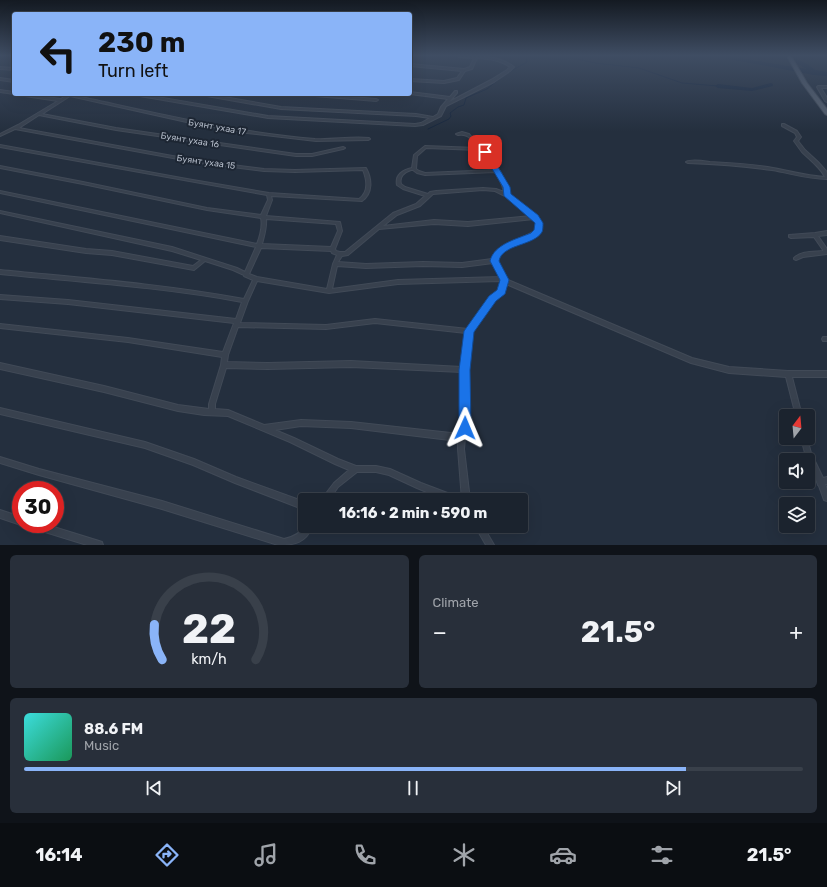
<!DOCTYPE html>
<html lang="en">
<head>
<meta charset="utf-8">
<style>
	body { margin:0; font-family:Rubik,sans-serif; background:#282f3a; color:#f1f3f6; height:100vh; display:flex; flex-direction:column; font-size:15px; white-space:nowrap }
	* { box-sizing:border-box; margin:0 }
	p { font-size:13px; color:#a0a4aa }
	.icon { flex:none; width:22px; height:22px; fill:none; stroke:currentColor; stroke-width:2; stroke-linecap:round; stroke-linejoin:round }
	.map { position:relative; height:545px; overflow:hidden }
	.panel { display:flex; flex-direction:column; gap:10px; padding:10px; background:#0f1319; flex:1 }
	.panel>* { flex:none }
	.hud { position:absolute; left:12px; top:12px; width:400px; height:84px; border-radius:4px; box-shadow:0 4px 16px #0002,0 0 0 1px #39404a; background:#8ab4f8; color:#111; overflow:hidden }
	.needle { width:26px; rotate:16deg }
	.buttons { position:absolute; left:779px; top:409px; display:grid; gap:8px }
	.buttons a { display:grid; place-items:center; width:36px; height:36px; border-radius:4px; background:#1b232e; box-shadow:0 4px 16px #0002,0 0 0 1px #39404a; font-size:20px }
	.speed { position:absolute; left:12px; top:481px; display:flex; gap:8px; font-size:20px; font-weight:700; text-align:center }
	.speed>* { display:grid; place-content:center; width:52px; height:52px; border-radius:50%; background:#1b232e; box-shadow:0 4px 16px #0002,0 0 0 1px #39404a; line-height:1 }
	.speed .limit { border:6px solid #d22; background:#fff; color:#111 }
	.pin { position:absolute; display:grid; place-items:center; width:34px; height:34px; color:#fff; margin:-17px; border-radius:8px; box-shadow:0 2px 6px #0006 }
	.me { position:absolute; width:44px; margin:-22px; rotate:1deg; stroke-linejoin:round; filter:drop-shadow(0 0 3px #0008) }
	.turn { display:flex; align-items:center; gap:14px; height:84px; padding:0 20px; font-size:18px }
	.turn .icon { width:52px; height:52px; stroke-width:2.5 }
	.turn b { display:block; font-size:28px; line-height:34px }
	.big { font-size:30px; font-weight:700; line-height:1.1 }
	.panel .widget { flex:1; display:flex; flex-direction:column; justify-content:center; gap:6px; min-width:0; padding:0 14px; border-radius:6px; background:#282f3a }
	.panel .dial { align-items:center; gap:0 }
	.dial svg { height:104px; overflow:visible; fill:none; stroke:#39404a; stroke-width:7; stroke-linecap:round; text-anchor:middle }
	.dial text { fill:#f1f3f6; stroke:none }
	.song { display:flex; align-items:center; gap:12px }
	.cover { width:48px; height:48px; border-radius:6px; background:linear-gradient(135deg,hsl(180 70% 55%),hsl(150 70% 35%)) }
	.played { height:4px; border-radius:2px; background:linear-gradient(90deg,#8ab4f8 85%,#39404a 85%) }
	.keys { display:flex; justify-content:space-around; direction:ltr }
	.heat { display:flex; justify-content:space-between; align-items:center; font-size:22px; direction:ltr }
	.panel .tiles { flex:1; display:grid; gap:10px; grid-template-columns:1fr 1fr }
	.widget:last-child { grid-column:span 2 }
	.trip { position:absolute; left:298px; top:493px; width:230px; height:40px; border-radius:4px; background:#1b232e; box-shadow:0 4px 16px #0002,0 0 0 1px #39404a; font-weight:700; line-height:40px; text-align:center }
	.dock { display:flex; height:64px; justify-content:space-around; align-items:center; background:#0b0e12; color:#a0a4aa }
	.dock .icon { width:28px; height:28px }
	.dock .on { color:#8ab4f8 }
	.dock b { font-size:18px; color:#f1f3f6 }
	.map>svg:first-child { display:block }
</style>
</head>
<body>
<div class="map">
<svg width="827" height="545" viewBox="0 0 827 545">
	<rect width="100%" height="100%" fill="#242f3e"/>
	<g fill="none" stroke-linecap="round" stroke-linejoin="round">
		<g stroke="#17263c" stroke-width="1">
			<path d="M569,57L595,63L639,68L682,83L718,86"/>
			<path d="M428,129L449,119L451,116L450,113L458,107L464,105L466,98L487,89L504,75L527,62L526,56"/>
		</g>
		<g fill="#17263c" fill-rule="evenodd">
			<path d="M529,56H576L565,60L531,58Z"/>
			<path d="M714,56H724L807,69L792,61L767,56H781L796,59L807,64L815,70L827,72V76L814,75Z"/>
			<path d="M771,83L773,84V86L752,91L718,88L715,86L718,84L752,88Z"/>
		</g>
		<defs>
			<g id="minor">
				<rect x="12" y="56" width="2" height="1"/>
				<path d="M458,56C476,56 499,55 514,67L510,71L494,82L446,106L441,116L423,125L415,126L268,118L134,95L132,94H140L268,116L415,124L421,123L430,118L416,116L281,109L201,95L199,94H207L281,107L416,114L433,117L438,114L441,107L448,99L410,94V92L450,97L455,91H457V93L449,102L491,80L507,70L510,67C501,60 489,59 477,58L472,69L465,71L459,80L444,83L410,81V79L444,81L457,78L462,71L410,66V64L464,69L470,67L474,58L459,57Z"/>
				<path d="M0,67L14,68V70L0,69Z"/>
				<path d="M0,78L14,80V82L0,80Z"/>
				<path d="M818,86H827V88H821L827,98V102L825,101L817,87Z"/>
				<path d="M0,90L14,92V94L0,92Z"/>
				<path d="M16,94H25L61,99L68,94H73L72,95C152,112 232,132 315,139C333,140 351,136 369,138L370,139L368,140L316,141L247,133L191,123L70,96L42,114L116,128L296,154H312L343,147L345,148L343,149L312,156H296L116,130L39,115L19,128L200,161L264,169L295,170L366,168C372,179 373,193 362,201L271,196L272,200L266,216L340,222L342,231L335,249L336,251L340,252H345L393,213L416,204L425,196L403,189L397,185C395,175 403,170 412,168L414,155L425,146L477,148C471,140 469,133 458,135L456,134L462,132L469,134L480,147L487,152L494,162L501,173L506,185L509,194L537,216L541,223L540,232C526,242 504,244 496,261L508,280L692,358L729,367L788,371H827V377H792L802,416H796L786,377L729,373L691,363L506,284L503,293L494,300L472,332L468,370V428L465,438L464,449L470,500H462L458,449V441L351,428L301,426L275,430L294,438L338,459L356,466H376L390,469L421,483L458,497L459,500H446L417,488L389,475L376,472H357L338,487L329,500H321L334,483L349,470L335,464L290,442L228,416L204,415L178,411L104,392L0,369V363L104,386L178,405L209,409V404L221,365L222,357L128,342L0,328V324L128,338L223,352L234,323L68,304L0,299V295L68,300L236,319L242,302C162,287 81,282 0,274V270C81,278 163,284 244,299L253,280L244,276V275L233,270L205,261L194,270L112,255L86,253L0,240V236L86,249L112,251L193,266L201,260L172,251L0,213V211L172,247L237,268L245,272L256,247L0,193V191L257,244C260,236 263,227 261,218L207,210L83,184L0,168V166L83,182L207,208L261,215L268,200L267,195L0,147V145L187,179L269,193L359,199C369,192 367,180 363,170L295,172L264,171L200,163L15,129L0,136V134L18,125L58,101L18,95ZM426,148L479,150L485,154L495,170L425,173L419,171L416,169L417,156ZM411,170H413L417,173L425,175L496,172L502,185L504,192L496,189L483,188L436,191L430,192L428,194L405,187L401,184C399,177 404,172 411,170ZM483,190L495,191L505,196L531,216L468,222L434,220L383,226L397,215L420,206L433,194ZM266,219L336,224L338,231L331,247L262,244C264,236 267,227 266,219ZM534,219L537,223L536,230C522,240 500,242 492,259L462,263L423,262L366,264L338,262L342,256L348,255L379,229L434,224L468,226ZM261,248L331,251L332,253L337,255L333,264L327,289L257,277L249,274ZM493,263L501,277L398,280L332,289L337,266L366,268L423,266L462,267ZM257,281L329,293L398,284L500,281L502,282L499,291L490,298L468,329L375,319L326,325L240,323L248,301ZM375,323L466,333L462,367L351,361L268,363L227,362L228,355L238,327L326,329ZM351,367L462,372V428L460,434L351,422L301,420L264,425L228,410L215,409V404L226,368L268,369Z"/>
				<path d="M300,94H314L376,99L378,100L376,101L302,95Z"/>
				<path d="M782,124H784L797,131L801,137L798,141L805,150L818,162L826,171L827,173V179C808,179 790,173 772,170C744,166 716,164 688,163L686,162C692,159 703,161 710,162C731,163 752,164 773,168C790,171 807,176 825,177C819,166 810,160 802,152C799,148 797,145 794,141L797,137L795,133L782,126Z"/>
				<path d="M827,231V235L818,236L827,249V254L803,257L796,260L794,259V258C801,251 813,252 823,251V250L814,237L791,238L789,237V235L815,233Z"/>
				<path d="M823,337H827V341H823L822,339Z"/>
				<path d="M0,408L145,442L194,459L236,477L305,502V510L235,483L193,465L145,448L0,414Z"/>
				<path d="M801,438H807L811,453L823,478L827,477V484H825L827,489V501L824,500L819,486L818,485L817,482L805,453Z"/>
				<path d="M0,457L39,469L162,501L284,539C293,537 300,534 305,526H313C305,543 295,545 278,545L162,509L39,475L0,463Z"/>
				<path d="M0,510L21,517V524H23L21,525L0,518Z"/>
				<path d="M28,524H44L99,541L102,542L103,545H87L32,528L29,527Z"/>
				<path d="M475,526H483L494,545H486Z"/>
			</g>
			<path id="primary" d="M787,56H791L807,83L827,109V115L825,114L802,83Z"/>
		</defs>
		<use href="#minor" stroke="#414a57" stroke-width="2"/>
		<use href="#primary" stroke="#414a57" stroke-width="2"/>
		<use href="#minor" fill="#38414e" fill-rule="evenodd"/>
		<use href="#primary" fill="#56606e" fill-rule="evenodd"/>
	</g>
	<linearGradient id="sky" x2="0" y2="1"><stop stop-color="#141a22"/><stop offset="0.42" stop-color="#3f4d63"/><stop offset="1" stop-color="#3f4d63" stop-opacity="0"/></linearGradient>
	<rect width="827" height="132" fill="url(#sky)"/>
	<path fill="#1a73e8" stroke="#114b97" d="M483,150L489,152L510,187L511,194L538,215L543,223C543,226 543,230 542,232C534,246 502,244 499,261L509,280L505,294L496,301L474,332L470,370L471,428L469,432L465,434L461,432L459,428V370L464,331L489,296L497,290L500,280L490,261C494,244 517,239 531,233L534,230L535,223L504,196L503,187L482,152Z"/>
	<g text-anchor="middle" stroke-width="4" stroke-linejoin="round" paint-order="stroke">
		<g font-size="9" fill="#b4bcc9" stroke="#1d2633">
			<text transform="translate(217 127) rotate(10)" y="3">Буянт ухаа 17</text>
			<text transform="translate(190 140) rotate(9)" y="3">Буянт ухаа 16</text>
			<text transform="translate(206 162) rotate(8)" y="3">Буянт ухаа 15</text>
		</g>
	</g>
</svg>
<div class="buttons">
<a><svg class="needle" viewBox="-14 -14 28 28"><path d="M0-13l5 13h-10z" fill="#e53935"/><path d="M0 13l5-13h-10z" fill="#a0a4aa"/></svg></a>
<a><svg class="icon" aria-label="sound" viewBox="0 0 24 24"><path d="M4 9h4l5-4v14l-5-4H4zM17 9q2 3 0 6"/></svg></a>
<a><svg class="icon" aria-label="layers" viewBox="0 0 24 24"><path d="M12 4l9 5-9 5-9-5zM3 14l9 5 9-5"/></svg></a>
</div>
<div class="speed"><div class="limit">30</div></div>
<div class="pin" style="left:485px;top:152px;background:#d93025"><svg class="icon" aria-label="arrive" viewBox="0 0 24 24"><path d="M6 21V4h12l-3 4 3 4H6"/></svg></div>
<svg class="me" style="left:465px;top:428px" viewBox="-20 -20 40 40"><path d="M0-17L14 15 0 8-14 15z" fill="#1a73e8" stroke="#fff" stroke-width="4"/></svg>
<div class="trip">16:16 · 2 min · 590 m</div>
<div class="hud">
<div class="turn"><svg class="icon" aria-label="left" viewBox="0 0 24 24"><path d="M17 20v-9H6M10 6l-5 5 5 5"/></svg><div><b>230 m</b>Turn left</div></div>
</div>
</div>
<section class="panel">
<div class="tiles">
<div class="widget dial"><svg viewBox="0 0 100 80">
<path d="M14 69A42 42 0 1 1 86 69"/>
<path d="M14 69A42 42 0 0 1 8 42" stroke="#8ab4f8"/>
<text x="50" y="56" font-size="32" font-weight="700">22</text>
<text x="50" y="72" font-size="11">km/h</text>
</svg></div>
<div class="widget"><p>Climate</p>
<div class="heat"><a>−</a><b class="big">21.5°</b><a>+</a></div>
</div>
<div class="widget">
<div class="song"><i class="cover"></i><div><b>88.6 FM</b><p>Music</p></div></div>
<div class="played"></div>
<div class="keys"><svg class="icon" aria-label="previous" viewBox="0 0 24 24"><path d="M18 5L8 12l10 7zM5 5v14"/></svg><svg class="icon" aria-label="pause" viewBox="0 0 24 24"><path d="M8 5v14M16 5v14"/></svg><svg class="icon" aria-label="next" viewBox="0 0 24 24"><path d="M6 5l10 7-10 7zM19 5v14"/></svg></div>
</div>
</div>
</section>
<nav class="dock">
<b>16:14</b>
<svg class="icon on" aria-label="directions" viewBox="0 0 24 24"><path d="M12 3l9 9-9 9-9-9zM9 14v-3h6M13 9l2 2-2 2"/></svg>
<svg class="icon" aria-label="music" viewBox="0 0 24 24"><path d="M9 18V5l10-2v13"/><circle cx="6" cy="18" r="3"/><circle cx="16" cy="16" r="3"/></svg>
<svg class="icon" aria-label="phone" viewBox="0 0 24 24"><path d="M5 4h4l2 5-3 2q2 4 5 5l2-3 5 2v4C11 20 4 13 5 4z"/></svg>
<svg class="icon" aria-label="climate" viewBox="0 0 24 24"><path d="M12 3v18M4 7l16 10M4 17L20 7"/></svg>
<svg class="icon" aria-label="car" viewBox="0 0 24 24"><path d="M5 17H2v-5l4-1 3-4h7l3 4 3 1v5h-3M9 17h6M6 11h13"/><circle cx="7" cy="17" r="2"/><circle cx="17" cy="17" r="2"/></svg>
<svg class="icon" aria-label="filters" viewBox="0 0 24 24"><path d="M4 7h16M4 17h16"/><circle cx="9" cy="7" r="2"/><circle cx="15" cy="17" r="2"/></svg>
<b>21.5°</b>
</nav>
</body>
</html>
